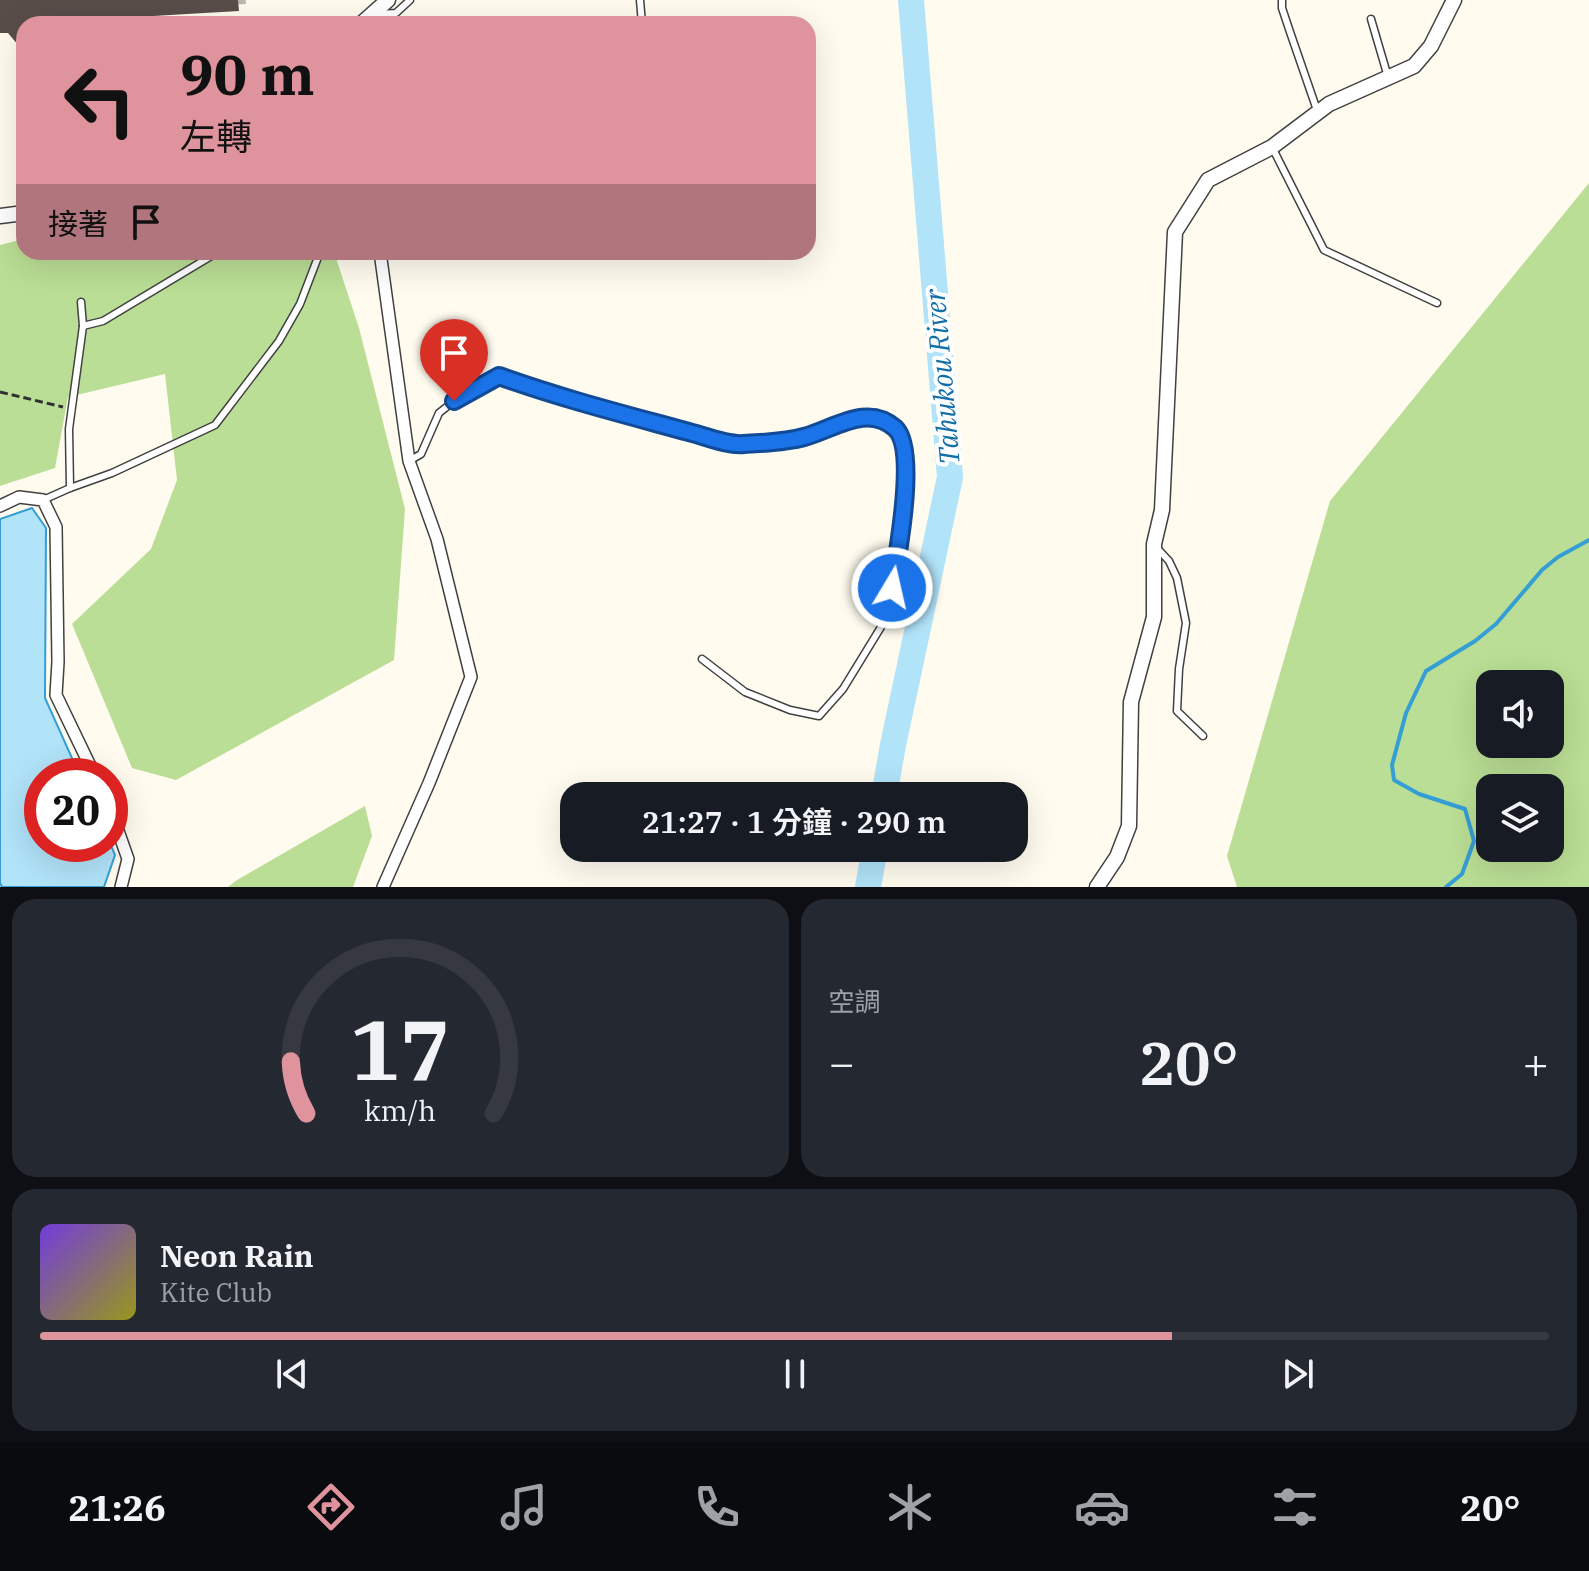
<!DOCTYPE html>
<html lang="zh-TW">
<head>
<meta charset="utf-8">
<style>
	body { margin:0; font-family:"IBM Plex Serif","Noto Sans TC",serif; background:#242831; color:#f1f3f6; height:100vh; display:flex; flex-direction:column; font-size:30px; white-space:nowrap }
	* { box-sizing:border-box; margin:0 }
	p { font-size:26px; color:#9ea1a6 }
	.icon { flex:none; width:44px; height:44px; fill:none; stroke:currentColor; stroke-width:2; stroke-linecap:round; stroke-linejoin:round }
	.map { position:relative; height:887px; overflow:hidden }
	.sheet { display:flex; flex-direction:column; gap:12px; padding:12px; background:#0d0f14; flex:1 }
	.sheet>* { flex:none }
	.top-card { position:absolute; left:16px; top:16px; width:800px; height:244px; border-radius:24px; box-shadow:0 8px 32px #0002; background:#de939d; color:#111; overflow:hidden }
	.buttons { position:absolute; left:1476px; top:670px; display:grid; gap:16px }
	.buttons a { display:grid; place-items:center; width:88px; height:88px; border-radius:16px; background:#171b24; box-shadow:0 8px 32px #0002; font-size:40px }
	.speed { position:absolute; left:24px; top:758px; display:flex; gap:16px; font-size:40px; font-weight:700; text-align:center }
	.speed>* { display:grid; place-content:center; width:104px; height:104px; border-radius:50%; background:#171b24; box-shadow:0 8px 32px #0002; line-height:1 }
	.speed .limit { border:12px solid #d22; background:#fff; color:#111 }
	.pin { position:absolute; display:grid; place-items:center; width:68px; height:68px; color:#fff; margin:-82px -34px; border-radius:50% 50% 50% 0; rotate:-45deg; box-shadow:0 0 8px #0007 }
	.pin .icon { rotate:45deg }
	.me { position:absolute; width:88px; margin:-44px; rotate:9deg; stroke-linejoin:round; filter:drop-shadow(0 0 6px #0008) }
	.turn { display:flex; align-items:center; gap:28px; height:168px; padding:0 32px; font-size:36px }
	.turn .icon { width:104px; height:104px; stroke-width:2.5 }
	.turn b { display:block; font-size:56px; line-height:68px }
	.then { display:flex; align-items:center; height:76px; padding:0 32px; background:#0003; gap:16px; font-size:30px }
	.big { font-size:60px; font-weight:600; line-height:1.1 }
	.sheet .card { flex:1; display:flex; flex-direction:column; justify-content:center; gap:12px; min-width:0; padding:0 28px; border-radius:24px; background:#242831 }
	.sheet .dial { align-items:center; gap:0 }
	.dial svg { height:208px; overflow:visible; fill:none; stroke:#363941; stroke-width:7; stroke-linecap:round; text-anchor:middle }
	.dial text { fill:#f1f3f6; stroke:none }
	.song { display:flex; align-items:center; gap:24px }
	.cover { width:96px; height:96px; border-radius:12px; background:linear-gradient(135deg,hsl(260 70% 55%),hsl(60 70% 35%)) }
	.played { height:8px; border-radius:4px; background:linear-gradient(90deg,#de939d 75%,#363941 75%) }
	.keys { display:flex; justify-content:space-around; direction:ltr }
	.heat { display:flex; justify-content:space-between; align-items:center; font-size:44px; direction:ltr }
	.sheet .tiles { flex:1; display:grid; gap:12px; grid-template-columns:1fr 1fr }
	.card:last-child { grid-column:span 2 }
	.trip { position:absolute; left:560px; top:782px; width:468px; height:80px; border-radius:24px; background:#171b24; box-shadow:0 8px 32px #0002; font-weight:600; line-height:80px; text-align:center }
	.menu { display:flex; height:128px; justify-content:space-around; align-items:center; background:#090b0e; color:#9ea1a6 }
	.menu .icon { width:56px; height:56px }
	.menu .current { color:#de939d }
	.menu b { font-size:36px; color:#f1f3f6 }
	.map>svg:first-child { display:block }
</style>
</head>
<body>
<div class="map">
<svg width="1589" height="887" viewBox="0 0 1589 887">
	<defs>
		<filter id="shadow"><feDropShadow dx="7" dy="-7" stdDeviation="0" flood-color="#0004"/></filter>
	</defs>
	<rect width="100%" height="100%" fill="#fffbef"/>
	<g fill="#bade95" fill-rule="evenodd">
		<path d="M1589,183V887H1237L1227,856L1330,501ZM1490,684H1550V744H1490ZM1490,788H1550V848H1490Z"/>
		<path d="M24,239V252H334L359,328L405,509L394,660L176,780L132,768L72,624L151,549L177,480L165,374L68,397L55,468L0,486V245Z"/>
		<path d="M365,806L372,836L353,887H228L237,880Z"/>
	</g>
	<path fill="#b1e3f9" stroke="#349ed5" stroke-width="2" d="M32,508L46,528L45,698L80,776H42V844L110,843L115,855L104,887H2L0,883V519Z"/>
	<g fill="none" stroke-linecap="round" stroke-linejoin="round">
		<path stroke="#349ed5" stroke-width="4" d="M1446,887L1462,874L1474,841L1465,809L1419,794L1394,780L1392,765L1406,713L1426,671L1475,641L1496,624L1542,570L1558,557L1589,540"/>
		<g stroke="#b1e3f9" stroke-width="26">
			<path d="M884,796L893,745L950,477L911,0"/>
			<path d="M868,887L875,848"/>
		</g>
	</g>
	<path fill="#584e4a" filter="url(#shadow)" d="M0,0H238L239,11L153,16L152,24H24V52L8,33H0Z"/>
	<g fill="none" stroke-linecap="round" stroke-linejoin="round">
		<defs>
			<g id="service">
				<path d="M640,0L642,24"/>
				<path d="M1282,0V8L1290,32L1318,113"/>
				<path d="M379,14L396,13L410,0"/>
				<path d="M1371,19L1388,77"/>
				<path d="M1272,147L1324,250L1437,303"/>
				<path d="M83,326L103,321L218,252"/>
				<path d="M409,461L421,454L439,413L454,401L499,376L550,394L739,445L803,438L848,421L871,416L893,426L902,437L906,460L902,526L892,588L881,627L843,689L819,716L790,710L745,692L702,659"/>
				<path d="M70,488L112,473L215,425L279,341L300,304L320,252"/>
				<path d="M43,500L70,488L69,429L83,326L81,302"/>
				<path d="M1156,547L1169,561L1177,578L1186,623L1179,669L1177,711L1203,736"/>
			</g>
			<g id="minor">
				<path d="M380,252L409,461L437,539L471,677L429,783L383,887"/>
				<path d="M0,506L19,497L43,500L56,527L58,662L56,695L95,776"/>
				<path d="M110,808L128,859L121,887"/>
			</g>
			<g id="tertiary">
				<path d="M361,24L388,0"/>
				<path d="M0,216L24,213"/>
				<path d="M1097,887L1117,857L1129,826L1131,702L1154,617V544L1162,510L1175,232L1208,180L1272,147L1329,104L1414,66L1431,46L1454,0"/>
			</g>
		</defs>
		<use href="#service" stroke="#414141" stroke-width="9"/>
		<use href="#minor" stroke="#414141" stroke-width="14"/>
		<use href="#tertiary" stroke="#414141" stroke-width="17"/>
		<path stroke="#303030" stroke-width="3" stroke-dasharray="8 4" stroke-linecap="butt" d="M0,392L63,407"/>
		<use href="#service" stroke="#fff" stroke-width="6"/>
		<use href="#minor" stroke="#fff" stroke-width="11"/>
		<use href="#tertiary" stroke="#fff" stroke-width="14"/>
	</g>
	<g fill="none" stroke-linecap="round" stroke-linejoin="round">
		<defs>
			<path id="route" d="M454,401L499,376C560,398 623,414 685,431C702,435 728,446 744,444C763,443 786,442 804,437C834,429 867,403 895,428C918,449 897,558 892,588"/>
		</defs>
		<use href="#route" stroke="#114b97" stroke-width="20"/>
		<use href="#route" stroke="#1a73e8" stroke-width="14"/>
	</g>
	<g text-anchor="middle" stroke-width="8" stroke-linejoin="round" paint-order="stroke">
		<g font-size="28" font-style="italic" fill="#106fa8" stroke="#fff">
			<text transform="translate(942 377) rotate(-95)" y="10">Tahukou River</text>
		</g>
	</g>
</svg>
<div class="buttons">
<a><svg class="icon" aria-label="sound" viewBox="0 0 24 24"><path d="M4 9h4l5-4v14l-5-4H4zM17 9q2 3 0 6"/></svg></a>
<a><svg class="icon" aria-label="layers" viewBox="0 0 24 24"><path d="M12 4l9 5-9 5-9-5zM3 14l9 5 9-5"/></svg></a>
</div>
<div class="speed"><div class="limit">20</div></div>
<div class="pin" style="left:454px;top:401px;background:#d93025"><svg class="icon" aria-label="arrive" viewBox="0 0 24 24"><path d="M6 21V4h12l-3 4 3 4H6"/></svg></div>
<svg class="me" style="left:892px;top:588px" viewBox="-20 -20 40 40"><circle r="17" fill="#1a73e8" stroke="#fff" stroke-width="3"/><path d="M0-11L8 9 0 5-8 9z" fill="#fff"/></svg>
<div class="trip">21:27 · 1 分鐘 · 290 m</div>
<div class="top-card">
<div class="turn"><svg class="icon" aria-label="left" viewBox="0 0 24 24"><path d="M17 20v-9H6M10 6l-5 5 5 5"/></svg><div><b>90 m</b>左轉</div></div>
<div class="then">接著<svg class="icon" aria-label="arrive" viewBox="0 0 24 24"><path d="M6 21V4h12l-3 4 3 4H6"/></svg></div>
</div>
</div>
<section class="sheet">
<div class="tiles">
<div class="card dial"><svg viewBox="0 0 100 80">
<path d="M14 69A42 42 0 1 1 86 69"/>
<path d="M14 69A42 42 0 0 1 8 49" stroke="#de939d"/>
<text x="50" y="56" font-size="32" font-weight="700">17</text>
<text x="50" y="72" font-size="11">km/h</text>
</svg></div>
<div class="card"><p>空調</p>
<div class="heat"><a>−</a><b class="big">20°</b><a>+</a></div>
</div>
<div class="card">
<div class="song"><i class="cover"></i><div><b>Neon Rain</b><p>Kite Club</p></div></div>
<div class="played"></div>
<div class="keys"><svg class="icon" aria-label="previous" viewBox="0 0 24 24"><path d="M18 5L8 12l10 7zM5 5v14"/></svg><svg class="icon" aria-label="pause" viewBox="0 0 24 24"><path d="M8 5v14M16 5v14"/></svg><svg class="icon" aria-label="next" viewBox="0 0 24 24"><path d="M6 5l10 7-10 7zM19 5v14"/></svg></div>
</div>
</div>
</section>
<nav class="menu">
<b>21:26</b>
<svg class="icon current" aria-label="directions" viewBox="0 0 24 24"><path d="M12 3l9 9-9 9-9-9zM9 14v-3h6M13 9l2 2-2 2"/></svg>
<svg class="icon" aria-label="music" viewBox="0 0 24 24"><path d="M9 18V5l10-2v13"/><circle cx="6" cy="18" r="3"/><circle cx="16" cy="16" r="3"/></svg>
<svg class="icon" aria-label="phone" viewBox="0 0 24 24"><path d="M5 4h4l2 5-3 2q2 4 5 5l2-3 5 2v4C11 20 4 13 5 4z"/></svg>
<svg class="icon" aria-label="climate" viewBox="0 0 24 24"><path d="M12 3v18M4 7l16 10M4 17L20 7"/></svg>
<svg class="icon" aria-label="car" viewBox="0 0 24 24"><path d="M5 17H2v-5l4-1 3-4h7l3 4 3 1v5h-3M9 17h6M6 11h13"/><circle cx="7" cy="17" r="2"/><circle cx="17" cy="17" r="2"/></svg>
<svg class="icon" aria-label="filters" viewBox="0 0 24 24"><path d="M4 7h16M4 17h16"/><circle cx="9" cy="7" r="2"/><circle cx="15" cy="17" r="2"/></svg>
<b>20°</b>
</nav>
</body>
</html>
